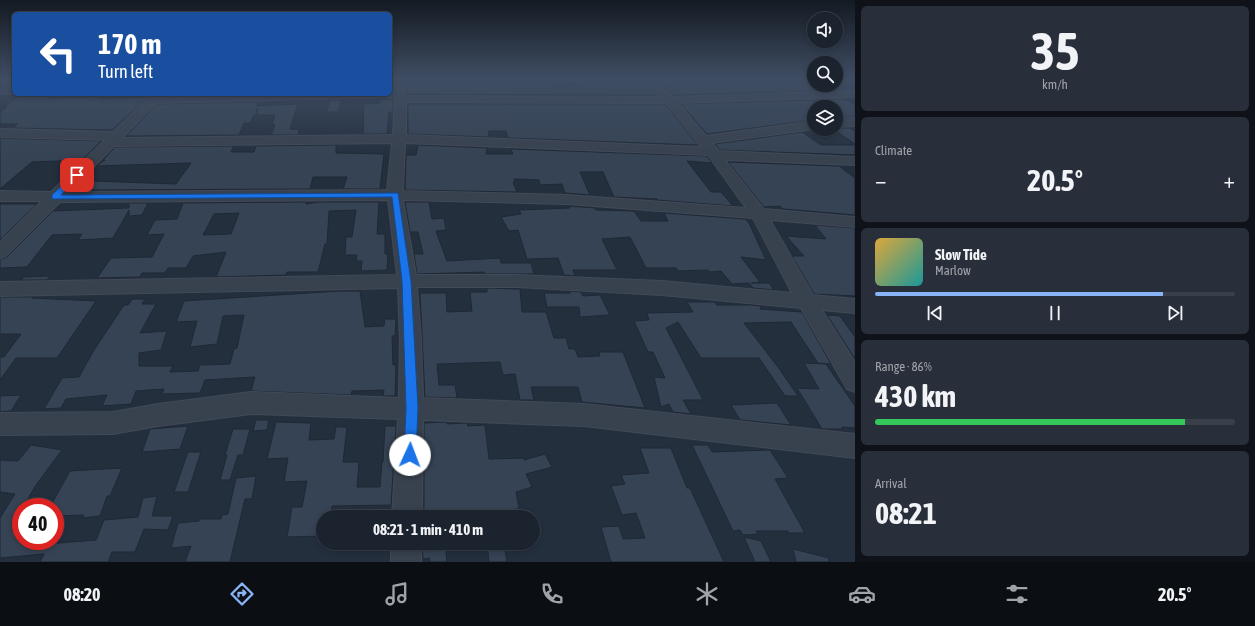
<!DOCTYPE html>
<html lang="en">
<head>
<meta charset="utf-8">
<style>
	body { margin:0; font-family:"Asap Condensed",sans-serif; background:#282f3a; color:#f1f3f6; height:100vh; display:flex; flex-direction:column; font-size:15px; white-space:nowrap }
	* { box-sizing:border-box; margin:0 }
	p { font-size:13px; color:#a0a4aa }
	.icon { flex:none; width:22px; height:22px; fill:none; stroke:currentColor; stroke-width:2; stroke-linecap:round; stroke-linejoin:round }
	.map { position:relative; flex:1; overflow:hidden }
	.panel { display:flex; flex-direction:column; gap:6px; padding:6px; background:#0f1319; width:400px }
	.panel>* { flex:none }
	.hud { position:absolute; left:12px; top:12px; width:380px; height:84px; border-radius:6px; box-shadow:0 2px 6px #0003,0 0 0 1px #39404a; background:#1a4fa0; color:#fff; overflow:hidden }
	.tools { position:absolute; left:807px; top:12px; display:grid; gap:8px }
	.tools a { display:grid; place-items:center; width:36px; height:36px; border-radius:50%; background:#1b232e; box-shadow:0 2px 6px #0003,0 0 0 1px #39404a; font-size:20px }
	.speed { position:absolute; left:12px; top:498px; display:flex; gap:8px; font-size:20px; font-weight:700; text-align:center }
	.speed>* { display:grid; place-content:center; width:52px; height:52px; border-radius:50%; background:#1b232e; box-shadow:0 2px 6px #0003,0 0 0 1px #39404a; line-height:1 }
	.speed .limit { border:6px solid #d22; background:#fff; color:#111 }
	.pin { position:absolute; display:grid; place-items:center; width:34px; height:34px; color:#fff; margin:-17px; border-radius:8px; box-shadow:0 2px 6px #0006 }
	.me { position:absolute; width:44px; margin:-22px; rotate:2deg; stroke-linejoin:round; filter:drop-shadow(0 0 3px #0008) }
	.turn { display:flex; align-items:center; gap:14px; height:84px; padding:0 20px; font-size:18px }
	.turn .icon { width:52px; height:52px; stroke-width:2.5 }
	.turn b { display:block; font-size:28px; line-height:34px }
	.big { font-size:30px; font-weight:700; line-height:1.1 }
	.panel .widget { flex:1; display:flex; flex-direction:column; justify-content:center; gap:6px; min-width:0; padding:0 14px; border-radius:6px; background:#282f3a }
	.panel .dial { align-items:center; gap:0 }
	.dial b { font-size:52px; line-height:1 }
	.song { display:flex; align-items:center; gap:12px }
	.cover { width:48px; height:48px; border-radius:6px; background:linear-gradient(135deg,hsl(40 70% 55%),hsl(180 70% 35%)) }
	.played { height:4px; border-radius:2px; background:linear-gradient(90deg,#8ab4f8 80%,#39404a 80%) }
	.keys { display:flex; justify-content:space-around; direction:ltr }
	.heat { display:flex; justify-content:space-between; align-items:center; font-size:22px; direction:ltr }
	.charge { height:6px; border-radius:3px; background:linear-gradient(90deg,#34c759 86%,#39404a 0) }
	.trip { position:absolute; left:316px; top:510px; width:224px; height:40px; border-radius:20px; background:#1b232e; box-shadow:0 2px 6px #0003,0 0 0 1px #39404a; font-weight:700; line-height:40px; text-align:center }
	.menu { display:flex; height:64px; justify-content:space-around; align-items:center; background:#0b0e12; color:#a0a4aa }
	.menu .icon { width:28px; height:28px }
	.menu .on { color:#8ab4f8 }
	.menu b { font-size:18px; color:#f1f3f6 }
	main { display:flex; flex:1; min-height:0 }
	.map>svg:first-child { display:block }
</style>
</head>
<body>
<main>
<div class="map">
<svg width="855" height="562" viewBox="0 0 855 562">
	<rect width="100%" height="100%" fill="#242f3e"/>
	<g fill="#364354" stroke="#1f2835" fill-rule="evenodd">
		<path d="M5,79H14V86H0V82Z"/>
		<path d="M440,79H462V81L547,79L552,87L579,86L573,79H638L656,95L407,94L405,81L439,83Z"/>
		<path d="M656,79H715L718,81L745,80L748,81L814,79V85L836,84L846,90L673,95Z"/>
		<path d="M19,96H51L48,98L101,97L99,99L148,97L112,130L12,128L18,124H0V112L7,107H4Z"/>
		<path d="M379,99H393V112H389L387,134H363L364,104L379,103Z"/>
		<path d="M844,99L855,104V117L836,118V107H828L816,100Z"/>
		<path d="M330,100H341L338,112H326Z"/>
		<path d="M814,100V120L707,134L681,104Z"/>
		<path d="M258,102L257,106L298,104L290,129H299L298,135H271L275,125H272L275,115H257V108L256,115H254L250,123H244L239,135L126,136L157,104Z"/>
		<path d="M408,104H665L698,145L508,138L506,131H489L488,137L408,134Z"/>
		<path d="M850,128L855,131V144L836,131V128Z"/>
		<path d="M802,132L821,145H855V155L720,150L715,144Z"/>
		<path d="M0,138L101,141L82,160L32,162L0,189Z"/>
		<path d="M336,145V153L384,154L380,189H343L347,177H313L310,189L73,190L93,169V181L176,184L191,163L96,166L105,160H103L115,147L234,146L231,152H254L256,146Z"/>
		<path d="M418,145L487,148L486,154H513L511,149L707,156L712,163L687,161L711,192H721L733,206L657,200V199L614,197L603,172H580L590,195L565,193L562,184L540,185L539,180L514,179L515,182H513L517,192L405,190L406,155H416Z"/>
		<path d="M728,162L839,166L855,178V215L783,209L780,206L764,207Z"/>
		<path d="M306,202V204L319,202H379L377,234H385V254H388L387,270L361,271L362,261H356L357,255H345L346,237H352L356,210L329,211L327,244H325L318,272H287L286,275L216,277L226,252L193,256L186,268H168L165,273H142L140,277L97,278L111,258L152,257L164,234L147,235L155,220L177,219L183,203ZM239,213L231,234L203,235L214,214Z"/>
		<path d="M405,202H429L432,219L444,218L446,230L436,231L447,261L500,258L501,263H531L534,274H484V272L417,274L414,254H423L418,232H410Z"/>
		<path d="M129,203H148L142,215L129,216V210L113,238L78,240L82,234L52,235L27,267L0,268V259L7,257L53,211L129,208Z"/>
		<path d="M0,204H37L0,240Z"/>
		<path d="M569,206L595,208L596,210L634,211L641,221H668L664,213L745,219L749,223L766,260L741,257L760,282L751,283H769L774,290L753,288L749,283L732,284L721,271L710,272L708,270L679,271L676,268H646L630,237L602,239L617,270H573L575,276L564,275L558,258L527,259L518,230L509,231L501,217L521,214L519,210L570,208Z"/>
		<path d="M815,225L855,228V296L814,294L792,256H804L786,236L826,239Z"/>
		<path d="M50,276L47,280H21L24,277Z"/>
		<path d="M487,288L520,289L522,312H546L554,338H566L569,349H575L578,357L600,356L599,352H623L645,408L582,402L578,387H531L534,400H520L515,374L503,375L500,362L437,364L439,385H455L457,398L425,397L420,293H446L447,312L472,311L470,292H487Z"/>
		<path d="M340,291H360L365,327L384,326L385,319H396L395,336H392L393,365H396L395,396H383L384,390L352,391L351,395L251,391L255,377L205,380L200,393L162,394L164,389L136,391L131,404L102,406L107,395L66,399L61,408L44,409L62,378L79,377L94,350L124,305H128L132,299H145L142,304H156L140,333L167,331L161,350L139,353V366H173L170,372L198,371L200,365L230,364L234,349L237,348L244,315L223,316L217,344L190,347L197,321L176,322L184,301Z"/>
		<path d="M570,291L581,292L583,296L600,295L610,315L580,317L579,307H547L544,293H570Z"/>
		<path d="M0,297H33L32,298L96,301L57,358H16L0,380V357H4L21,334H0Z"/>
		<path d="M687,302H715L717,305H751L761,306L760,309L802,312L831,364L818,363L791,322L744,323L778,367L798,396H785L759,358H701L678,322L666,328L703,400H683L691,414L673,412L669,404L661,407L654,377L665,378L653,352H648L634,321L649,320L647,313L693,312Z"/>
		<path d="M827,315L840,316L855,337V359Z"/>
		<path d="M804,363L826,364L855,406V428L842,427L843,429H822L797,388L819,389Z"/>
		<path d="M21,395L11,411L0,412V396Z"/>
		<path d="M777,403L791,425L740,420L731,405Z"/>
		<path d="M256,420H269L267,430L253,431Z"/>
		<path d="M276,422L311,423L309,440L334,439L336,427H347L343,462H359L357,487H380L382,462H383L385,426H396L391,505L332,506L331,517H323V536L287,537L292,507H302L307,481L284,482L288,458L267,459Z"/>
		<path d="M447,422V424L467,423L468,426L485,425L489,459L524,458V460L545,454L552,467L526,474L532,487L516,492L519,509L492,511V517H479V511L441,512V517H424V423Z"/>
		<path d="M188,426L180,449L142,452L150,429Z"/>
		<path d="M233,429H250L243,455H238L230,480H220L227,455H225Z"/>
		<path d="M31,445L62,450L36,485L23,507H21V541H35L34,545L96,540L104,520L138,517L143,498L157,496L152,516H173L168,530L144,529L135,552H112L108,562H40L44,554L0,558V518L15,494L0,492V460L18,461Z"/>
		<path d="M692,445H708L712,452L770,450L788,478L775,479L805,533H788V531H756L758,534L743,535L740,530L733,531Z"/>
		<path d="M640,448H671L687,488H690L724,562H611L601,527L619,526L623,539L645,538L636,513L622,515L611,486L625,484L621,475L649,473Z"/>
		<path d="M188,452H201L188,492H174Z"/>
		<path d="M122,468L110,496H107L100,516L82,518L84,515L55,516V507H50L70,471Z"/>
		<path d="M256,476L252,499H245L230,562H185L191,546L171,548L178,523L199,521V519H221L222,515L228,514L236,478Z"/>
		<path d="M744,537L761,541L771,562H755Z"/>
		<path d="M422,543H445L447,562H430L429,558L423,559Z"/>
		<path d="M487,543H504L507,562H489Z"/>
		<path d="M793,549L829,558V562H796Z"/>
	</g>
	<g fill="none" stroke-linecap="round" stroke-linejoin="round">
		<defs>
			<g id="minor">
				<path d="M393,79H403L406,96L659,97L642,79H653L672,97L855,91V97L678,103L706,136L814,121V129L712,143L719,151L855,157V165L725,160L764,209L855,217V227L770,220L813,295L855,299V313L822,310L855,362V392L847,389L801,308L662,295L517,287H417L421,340L423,398L584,404L855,434V458L584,426L423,420L422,517H392L398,419L251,414L158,426L113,434L0,435V413L113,412L158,404L251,392L399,398L400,340L398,288L0,296V282L397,275L388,200L60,202L6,256L0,258V242L42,201H0V191L51,192L105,140L0,137V129L113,132L153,94H165L163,96L262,94H390V91H394ZM395,97L393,135L122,138L156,103ZM406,102L666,103L701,147L406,135ZM392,143L387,190L69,192L114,146ZM405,143L708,155L746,208L567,195L403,191ZM403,200L567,204L753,218L792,293L662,281L517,275H416Z"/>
				<path d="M0,88H14L15,94H0Z"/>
				<path d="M855,118V126L836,127V119Z"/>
				<rect x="391" y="543" width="30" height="19"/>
			</g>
		</defs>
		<use href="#minor" stroke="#414a57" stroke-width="2"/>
		<use href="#minor" fill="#38414e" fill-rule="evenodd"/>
	</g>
	<linearGradient id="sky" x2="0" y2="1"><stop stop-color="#141a22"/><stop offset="0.5" stop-color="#3f4d63"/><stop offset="1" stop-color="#3f4d63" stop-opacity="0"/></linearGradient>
	<rect width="855" height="157" fill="url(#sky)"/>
	<path fill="#1a73e8" stroke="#114b97" d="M77,173L80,175L79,176L61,195L398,193L411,281L418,408L416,455L415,459L410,461L406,459L404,455L406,408L402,281L392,197L52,199V195L74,174Z"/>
</svg>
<div class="tools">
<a><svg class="icon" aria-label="sound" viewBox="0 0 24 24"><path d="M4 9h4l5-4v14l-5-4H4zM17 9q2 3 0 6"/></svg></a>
<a><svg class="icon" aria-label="search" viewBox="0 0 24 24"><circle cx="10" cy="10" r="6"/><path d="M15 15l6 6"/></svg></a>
<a><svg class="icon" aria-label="layers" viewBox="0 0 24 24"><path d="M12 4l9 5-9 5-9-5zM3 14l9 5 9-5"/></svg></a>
</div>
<div class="speed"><div class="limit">40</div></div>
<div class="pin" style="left:77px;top:175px;background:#d93025"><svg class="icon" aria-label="arrive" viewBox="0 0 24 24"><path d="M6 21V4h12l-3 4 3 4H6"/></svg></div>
<svg class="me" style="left:410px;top:455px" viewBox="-20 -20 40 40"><circle r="19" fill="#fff"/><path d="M0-13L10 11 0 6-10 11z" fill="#1a73e8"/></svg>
<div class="trip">08:21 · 1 min · 410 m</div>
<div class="hud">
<div class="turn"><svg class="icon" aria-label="left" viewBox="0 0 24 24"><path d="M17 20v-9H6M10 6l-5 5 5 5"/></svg><div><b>170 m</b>Turn left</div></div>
</div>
</div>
<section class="panel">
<div class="widget dial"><b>35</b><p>km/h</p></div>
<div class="widget"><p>Climate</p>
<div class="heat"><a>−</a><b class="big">20.5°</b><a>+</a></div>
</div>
<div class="widget">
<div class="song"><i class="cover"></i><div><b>Slow Tide</b><p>Marlow</p></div></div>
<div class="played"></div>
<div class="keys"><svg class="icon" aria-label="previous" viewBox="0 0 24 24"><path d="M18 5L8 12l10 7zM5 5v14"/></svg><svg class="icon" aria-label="pause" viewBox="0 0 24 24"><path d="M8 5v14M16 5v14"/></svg><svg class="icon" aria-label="next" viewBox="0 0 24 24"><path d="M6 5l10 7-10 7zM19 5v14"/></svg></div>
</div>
<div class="widget"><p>Range · 86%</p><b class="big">430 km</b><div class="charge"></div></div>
<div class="widget"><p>Arrival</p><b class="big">08:21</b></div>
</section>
</main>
<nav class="menu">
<b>08:20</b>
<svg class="icon on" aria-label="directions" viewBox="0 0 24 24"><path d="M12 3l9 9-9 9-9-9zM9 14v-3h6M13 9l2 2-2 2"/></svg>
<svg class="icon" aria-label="music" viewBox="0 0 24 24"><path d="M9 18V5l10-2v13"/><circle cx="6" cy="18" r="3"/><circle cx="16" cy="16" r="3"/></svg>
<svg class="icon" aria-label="phone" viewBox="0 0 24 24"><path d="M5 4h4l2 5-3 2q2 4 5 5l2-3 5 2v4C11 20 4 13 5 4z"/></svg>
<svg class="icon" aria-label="climate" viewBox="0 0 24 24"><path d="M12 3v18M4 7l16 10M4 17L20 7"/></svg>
<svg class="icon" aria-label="car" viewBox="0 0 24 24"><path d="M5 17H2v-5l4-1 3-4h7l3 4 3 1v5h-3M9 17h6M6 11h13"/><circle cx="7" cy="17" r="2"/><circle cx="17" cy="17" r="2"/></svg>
<svg class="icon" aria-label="filters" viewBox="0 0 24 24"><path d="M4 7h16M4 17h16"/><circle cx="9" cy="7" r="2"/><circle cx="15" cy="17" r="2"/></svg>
<b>20.5°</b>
</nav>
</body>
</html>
